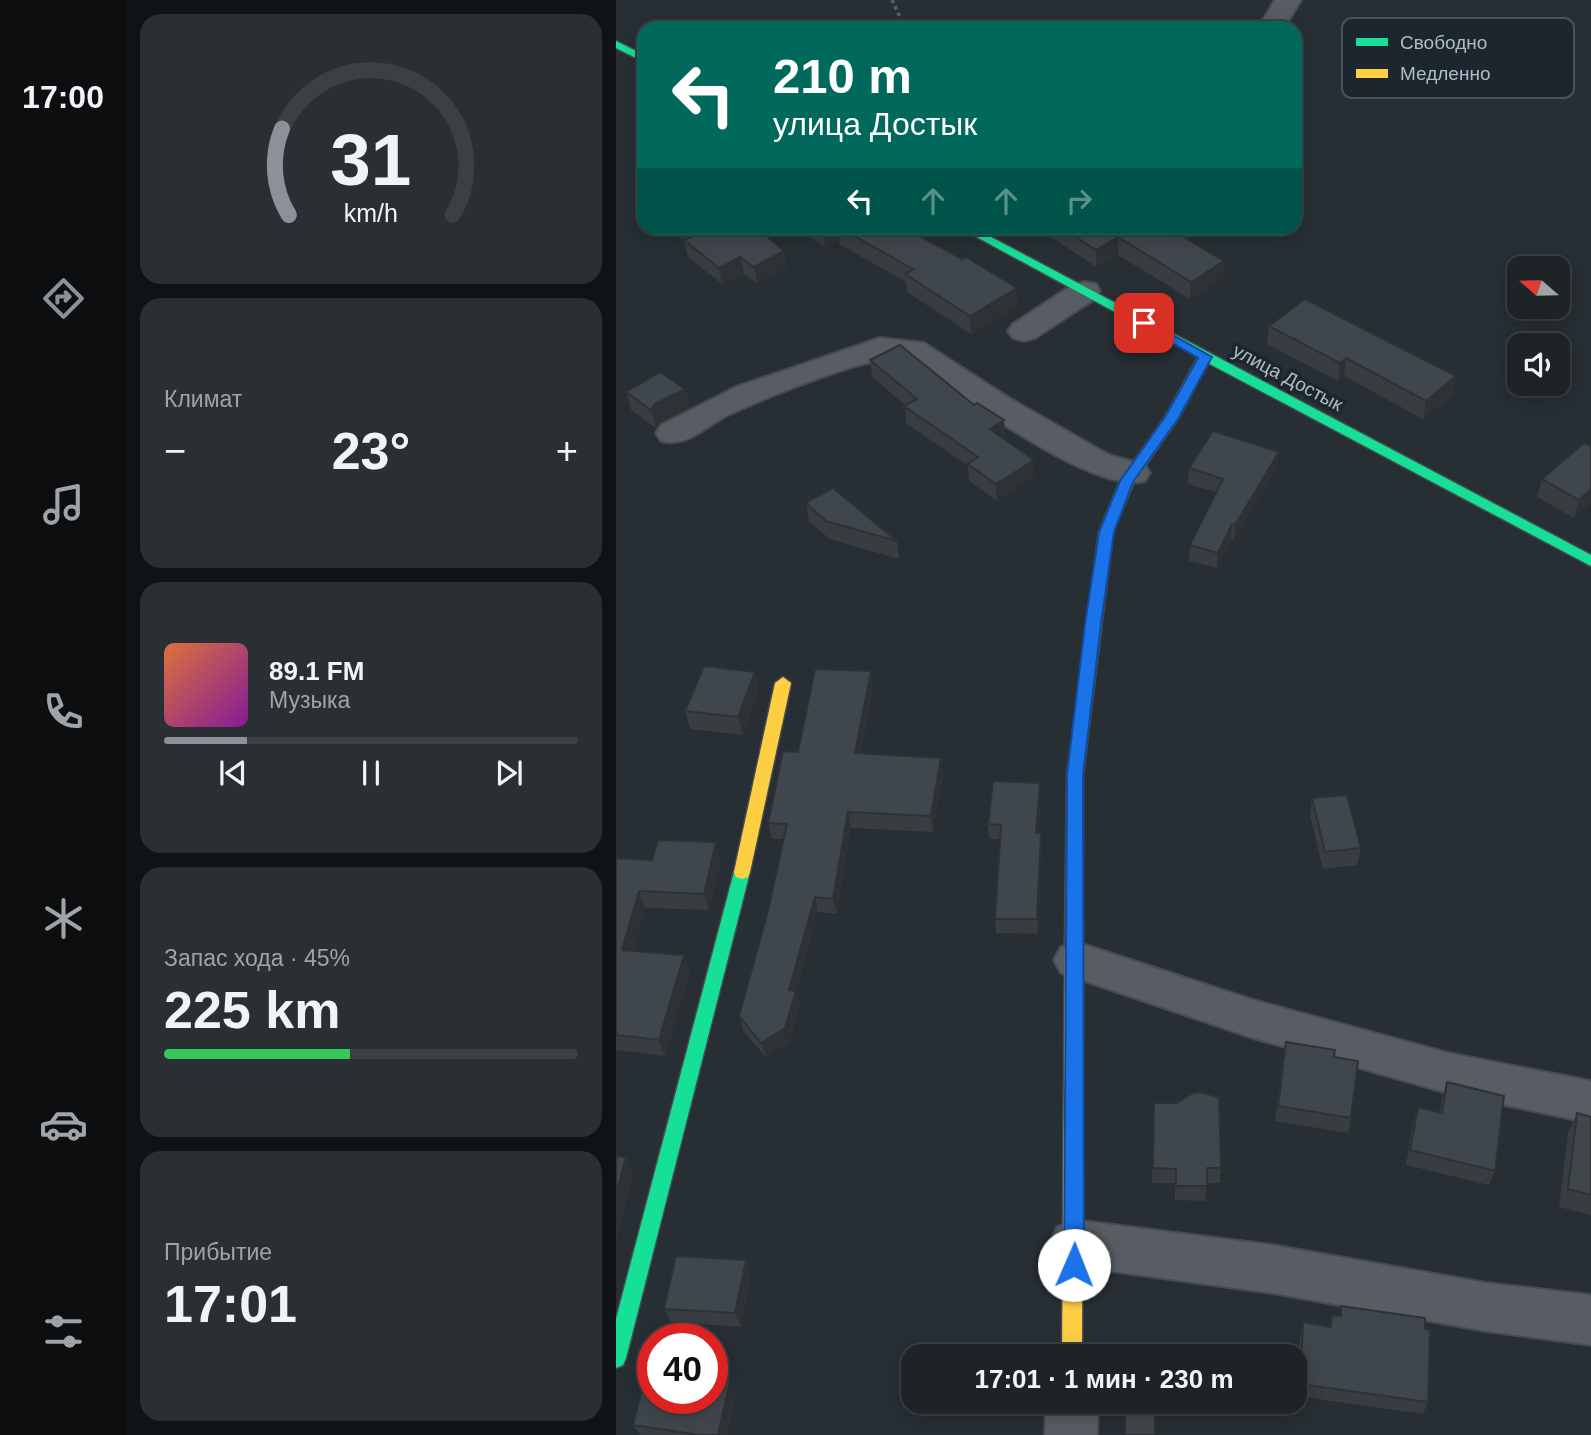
<!DOCTYPE html>
<html lang="ru">
<head>
<meta charset="utf-8">
<style>
	body { margin:0; font-family:Helvetica,sans-serif; background:#2a2f33; color:#f1f3f6; height:100vh; display:flex; flex-direction:column; font-size:26px; white-space:nowrap }
	* { box-sizing:border-box; margin:0 }
	p { font-size:23px; color:#a0a4a7 }
	.icon { flex:none; width:38px; height:38px; fill:none; stroke:currentColor; stroke-width:2; stroke-linecap:round; stroke-linejoin:round }
	.map { position:relative; flex:1; overflow:hidden }
	.drawer { display:flex; flex-direction:column; gap:14px; padding:14px; background:#101315; width:490px }
	.drawer>* { flex:none }
	.banner { position:absolute; left:21px; top:21px; width:665px; height:214px; border-radius:21px; box-shadow:0 4px 18px #0003,0 0 0 2px #3b4044; background:#00695c; color:#fff; overflow:hidden }
	.needle { width:46px; rotate:290deg }
	.tools { position:absolute; left:891px; top:256px; display:grid; gap:14px }
	.tools a { display:grid; place-items:center; width:63px; height:63px; border-radius:14px; background:#1d2327; box-shadow:0 4px 18px #0003,0 0 0 2px #3b4044; font-size:35px }
	.speed { position:absolute; left:21px; top:1323px; display:flex; gap:14px; font-size:35px; font-weight:700; text-align:center }
	.speed>* { display:grid; place-content:center; width:91px; height:91px; border-radius:50%; background:#1d2327; box-shadow:0 4px 18px #0003,0 0 0 2px #3b4044; line-height:1 }
	.speed .limit { border:10px solid #d22; background:#fff; color:#111 }
	.pin { position:absolute; display:grid; place-items:center; width:60px; height:60px; color:#fff; margin:-30px; border-radius:14px; box-shadow:0 4px 10px #0006 }
	.me { position:absolute; width:77px; margin:-38px; rotate:1deg; stroke-linejoin:round; filter:drop-shadow(0 0 5px #0008) }
	.turn { display:flex; align-items:center; gap:24px; height:147px; padding:0 21px; font-size:32px }
	.turn .icon { width:91px; height:91px; stroke-width:2.5 }
	.turn b { display:block; font-size:49px; line-height:60px }
	.lanes { display:flex; align-items:center; height:66px; padding:0 21px; background:#0003; justify-content:center; gap:35px; direction:ltr }
	.lanes .off { opacity:.35 }
	.big { font-size:52px; font-weight:800; line-height:1.1 }
	.drawer .card { flex:1; display:flex; flex-direction:column; justify-content:center; gap:10px; min-width:0; padding:0 24px; border-radius:21px; background:#2a2f33 }
	.drawer .dial { align-items:center; gap:0 }
	.dial svg { height:182px; overflow:visible; fill:none; stroke:#3b4044; stroke-width:7; stroke-linecap:round; text-anchor:middle }
	.dial text { fill:#f1f3f6; stroke:none }
	.song { display:flex; align-items:center; gap:21px }
	.cover { width:84px; height:84px; border-radius:10px; background:linear-gradient(135deg,hsl(20 70% 55%),hsl(290 70% 35%)) }
	.played { height:7px; border-radius:4px; background:linear-gradient(90deg,#8c9099 20%,#3b4044 20%) }
	.keys { display:flex; justify-content:space-around; direction:ltr }
	.heat { display:flex; justify-content:space-between; align-items:center; font-size:38px; direction:ltr }
	.charge { height:10px; border-radius:5px; background:linear-gradient(90deg,#34c759 45%,#3b4044 0) }
	.trip { position:absolute; left:285px; top:1344px; width:406px; height:70px; border-radius:21px; background:#1d2327; box-shadow:0 4px 18px #0003,0 0 0 2px #3b4044; font-weight:800; line-height:70px; text-align:center }
	main { display:flex; flex:1; min-height:0 }
	.tabs { display:flex; flex-direction:column; width:126px; justify-content:space-around; align-items:center; background:#0c0e10; color:#a0a4a7 }
	.tabs .icon { width:49px; height:49px }
	.tabs .active { color:#8c9099 }
	.tabs b { font-size:32px; color:#f1f3f6 }
	.map>svg:first-child { display:block }
</style>
</head>
<body>
<main>
<nav class="tabs">
<b>17:00</b>
<svg class="icon active" aria-label="directions" viewBox="0 0 24 24"><path d="M12 3l9 9-9 9-9-9zM9 14v-3h6M13 9l2 2-2 2"/></svg>
<svg class="icon" aria-label="music" viewBox="0 0 24 24"><path d="M9 18V5l10-2v13"/><circle cx="6" cy="18" r="3"/><circle cx="16" cy="16" r="3"/></svg>
<svg class="icon" aria-label="phone" viewBox="0 0 24 24"><path d="M5 4h4l2 5-3 2q2 4 5 5l2-3 5 2v4C11 20 4 13 5 4z"/></svg>
<svg class="icon" aria-label="climate" viewBox="0 0 24 24"><path d="M12 3v18M4 7l16 10M4 17L20 7"/></svg>
<svg class="icon" aria-label="car" viewBox="0 0 24 24"><path d="M5 17H2v-5l4-1 3-4h7l3 4 3 1v5h-3M9 17h6M6 11h13"/><circle cx="7" cy="17" r="2"/><circle cx="17" cy="17" r="2"/></svg>
<svg class="icon" aria-label="filters" viewBox="0 0 24 24"><path d="M4 7h16M4 17h16"/><circle cx="9" cy="7" r="2"/><circle cx="15" cy="17" r="2"/></svg>
</nav>
<section class="drawer">
<div class="card dial"><svg viewBox="0 0 100 80">
<path d="M14 69A42 42 0 1 1 86 69"/>
<path d="M14 69A42 42 0 0 1 11 31" stroke="#8c9099"/>
<text x="50" y="56" font-size="32" font-weight="700">31</text>
<text x="50" y="72" font-size="11">km/h</text>
</svg></div>
<div class="card"><p>Климат</p>
<div class="heat"><a>−</a><b class="big">23°</b><a>+</a></div>
</div>
<div class="card">
<div class="song"><i class="cover"></i><div><b>89.1 FM</b><p>Музыка</p></div></div>
<div class="played"></div>
<div class="keys"><svg class="icon" aria-label="previous" viewBox="0 0 24 24"><path d="M18 5L8 12l10 7zM5 5v14"/></svg><svg class="icon" aria-label="pause" viewBox="0 0 24 24"><path d="M8 5v14M16 5v14"/></svg><svg class="icon" aria-label="next" viewBox="0 0 24 24"><path d="M6 5l10 7-10 7zM19 5v14"/></svg></div>
</div>
<div class="card"><p>Запас хода · 45%</p><b class="big">225 km</b><div class="charge"></div></div>
<div class="card"><p>Прибытие</p><b class="big">17:01</b></div>
</section>
<div class="map">
<svg width="975" height="1435" viewBox="0 0 975 1435">
	<rect width="100%" height="100%" fill="#272f34"/>
	<g fill="none" stroke-linecap="round" stroke-linejoin="round">
		<defs>
			<g id="street">
				<path d="M659,0H685L668,28H642Z"/>
				<path d="M469,282L480,284L484,291L480,298L419,338L408,341L397,338L392,331L397,324L458,284Z"/>
				<path d="M264,338L308,343L393,398L493,455L529,465L534,473L529,481C485,493 383,422 345,396C328,384 308,364 287,359C259,352 142,401 112,415C90,426 71,448 45,441L40,433L45,425L120,387Z"/>
				<path d="M460,942L637,1000L832,1053L975,1081V1123L832,1093L637,1038L445,973L438,960L445,947Z"/>
				<path d="M458,1220L656,1245L870,1283L975,1295V1345L870,1331L656,1293L458,1266L441,1259L434,1243L441,1227Z"/>
				<path d="M430,1402H482L481,1435H429Z"/>
			</g>
			<g id="fast">
				<path d="M0,41L28,55V62L0,48Z"/>
				<path d="M344,228H358L975,555V566L592,363L562,419L518,482L497,532L467,775V941L464,946L458,948L452,946L449,941L451,775L483,532L504,481L549,417L582,357Z"/>
				<path d="M126,865L132,867L134,872L10,1358L7,1365L0,1368V1319L118,872L120,867Z"/>
			</g>
			<g id="slow">
				<path d="M167,677L175,683L134,872L132,877L126,879L120,877L118,872L159,683Z"/>
				<path d="M458,934L464,936L467,941L466,1356H446L449,941L452,936Z"/>
			</g>
		</defs>
		<use href="#street" stroke="#454b4f" stroke-width="4"/>
		<use href="#fast" stroke="#454b4f" stroke-width="3"/>
		<use href="#slow" stroke="#454b4f" stroke-width="3"/>
		<path stroke="#5a6166" stroke-width="3.5" stroke-dasharray="3.5 3.5" stroke-linecap="butt" d="M276,0L289,28"/>
		<use href="#street" fill="#575d62" fill-rule="evenodd"/>
		<use href="#fast" fill="#16e098" fill-rule="evenodd"/>
		<use href="#slow" fill="#ffcf43" fill-rule="evenodd"/>
	</g>
	<g fill="#373d41">
		<path d="M60,228H160L153,238L171,267L141,283L128,274L106,284L72,257L68,242L62,237Z"/>
		<path d="M180,228H289L402,306L355,334L291,292L290,282L223,244V240L209,247Z"/>
		<path d="M418,228H540L556,236L607,279L574,299L502,255L480,267L431,234Z"/>
		<path d="M653,326L840,376L837,395L807,419L728,376L722,381L651,344Z"/>
		<path d="M254,360L388,420L389,437L388,438L418,460V477L381,501L353,481L352,466L290,423L289,405L256,377Z"/>
		<path d="M69,389L74,407L44,423L40,428L15,410L10,392Z"/>
		<path d="M975,446V503L958,518L921,497L926,479Z"/>
		<path d="M663,452L661,467L618,540L615,539L601,568L573,561L574,545L600,492L572,484L573,468Z"/>
		<path d="M190,503L281,541L283,559L214,539L193,522Z"/>
		<path d="M255,671L257,687L245,753L325,758L327,774L317,832L235,828L221,914L202,912L180,992L184,1006L173,1042L150,1057L127,1031L123,1016L151,915L167,839H156L152,823L182,752Z"/>
		<path d="M139,672L143,690L127,735L74,729L69,711Z"/>
		<path d="M425,798L422,833L426,847L422,934L380,933L379,919L384,839H373L372,824Z"/>
		<path d="M696,798L745,848L741,865L707,869L694,815Z"/>
		<path d="M100,842L105,859L93,910L29,908L17,951L68,955L74,972L49,1056L0,1050V858L36,860Z"/>
		<path d="M667,1057H718L735,1118L732,1133L659,1121Z"/>
		<path d="M831,1082L879,1171L873,1185L790,1165L797,1122L802,1107L824,1112L826,1098Z"/>
		<path d="M538,1103L605,1168L604,1183H591L589,1201L559,1200V1183H536Z"/>
		<path d="M961,1113L975,1117V1215L943,1207L952,1132Z"/>
		<path d="M135,1274L125,1327L55,1322L48,1309Z"/>
		<path d="M725,1306L809,1329L812,1402L807,1414L680,1396L684,1335L687,1322L713,1326L716,1315L723,1316Z"/>
		<path d="M120,1394L111,1435H24L17,1425Z"/>
	</g>
	<g fill="#2d3235">
		<path d="M145,228H160L146,247L143,230Z"/>
		<path d="M212,228H221L223,240L209,247L207,230Z"/>
		<path d="M502,237V255L480,267V250Z"/>
		<path d="M168,251L171,267L141,283L138,267Z"/>
		<path d="M124,257L128,274L106,284L103,268Z"/>
		<path d="M608,261L607,279L574,299L575,282Z"/>
		<path d="M401,288L402,306L355,334L354,316Z"/>
		<path d="M730,358L728,376L722,381L724,363Z"/>
		<path d="M840,376L837,395L807,419L810,401Z"/>
		<path d="M69,389L74,407L44,423L40,428L35,410L39,404Z"/>
		<path d="M388,420L389,437L375,446L374,429Z"/>
		<path d="M663,452L661,467L618,540L619,525Z"/>
		<path d="M418,460V477L381,501L380,484Z"/>
		<path d="M975,489V503L958,518L963,500Z"/>
		<path d="M616,524L615,539L601,568L602,553Z"/>
		<path d="M255,671L257,687L242,769L239,753Z"/>
		<path d="M139,672L143,690L127,735L122,717Z"/>
		<path d="M325,758L327,774L317,832L315,816Z"/>
		<path d="M424,783L425,798L420,847V833Z"/>
		<path d="M232,812L235,828L221,914L217,899Z"/>
		<path d="M425,833L426,847L422,934L421,919Z"/>
		<path d="M100,842L105,859L93,910L88,894Z"/>
		<path d="M23,891L29,908L12,966L6,950Z"/>
		<path d="M199,897L202,912L180,992L184,1006L173,1042L150,1057L145,1043L173,990Z"/>
		<path d="M68,955L74,972L49,1056L43,1040Z"/>
		<path d="M10,1157L18,1173L0,1245V1195Z"/>
		<path d="M130,1260L135,1274L125,1327L119,1313Z"/>
		<path d="M114,1381L120,1394L111,1435H102Z"/>
	</g>
	<g fill="#40474c" stroke="#2d3235" stroke-width="2">
		<path d="M67,228H145L143,230L168,251L138,267L124,257L103,268L68,240L77,236Z"/>
		<path d="M224,228H289L346,259L350,257L401,288L354,316L289,274L297,269Z"/>
		<path d="M446,228H540L556,236L561,233L608,261L575,282L502,237L480,250Z"/>
		<path d="M689,299L840,376L810,401L730,358L724,363L653,326Z"/>
		<path d="M284,345L358,405L361,403L388,420L374,429L418,460L380,484L352,464L362,457L288,406L301,399L254,360Z"/>
		<path d="M44,372L69,389L39,404L35,410L10,392Z"/>
		<path d="M597,431L663,452L619,525L616,524L602,553L574,545L607,479L573,468Z"/>
		<path d="M968,443L975,446V489L963,500L926,479Z"/>
		<path d="M217,488L281,541L210,521L190,503Z"/>
		<path d="M88,666L139,672L122,717L69,711Z"/>
		<path d="M199,669L255,671L239,753L325,758L315,816L232,812L217,899L199,897L173,990L180,991L169,1028L145,1043L123,1016L151,915L171,824L152,823L167,751L182,752Z"/>
		<path d="M377,781L424,783L420,833H425L421,919H379L385,825L372,824Z"/>
		<path d="M731,795L745,848L709,852L696,798Z"/>
		<path d="M42,840L100,842L88,894L23,891L6,950L68,955L43,1040L0,1035V858L36,860Z"/>
		<path d="M670,1042L719,1050L718,1057L742,1061L735,1118L662,1106Z"/>
		<path d="M831,1082L888,1096L879,1171L794,1150L802,1107L826,1113Z"/>
		<path d="M584,1092L603,1097L605,1168H591V1186H560V1169L537,1168L538,1103H561L577,1093Z"/>
		<path d="M961,1113L975,1117V1195L952,1189Z"/>
		<path d="M0,1156L10,1157L0,1195Z"/>
		<path d="M60,1256L130,1260L119,1313L48,1309Z"/>
		<path d="M725,1306L809,1318V1329L814,1330L812,1402L684,1384L687,1322L715,1327L716,1315L725,1316Z"/>
		<path d="M30,1374L37,1375V1398H96V1380L114,1381L102,1435H83L17,1425Z"/>
		<rect x="509" y="1402" width="30" height="33"/>
	</g>
	<path fill="#1a73e8" stroke="#114b97" stroke-width="2" d="M528,319L596,357L562,419L517,482L498,532L485,624L467,775L468,1265L465,1272L458,1275L451,1272L448,1265L451,775L469,624L483,532L504,481L549,417L582,358L524,325L522,323Z"/>
	<g text-anchor="middle" stroke-width="7" stroke-linejoin="round" paint-order="stroke">
		<g font-size="19" fill="#b0bcc5" stroke="#1b262e">
			<text transform="translate(672 377) rotate(28)" y="7">улица Достык</text>
		</g>
	</g>
	<rect x="726" y="18" width="232" height="80" rx="10" fill="#1b262e" stroke="#48535b" stroke-width="2"/>
	<rect x="740" y="38" width="32" height="8" fill="#16e098"/>
	<rect x="740" y="69" width="32" height="9" fill="#ffcf43"/>
	<g font-size="19" fill="#b0bcc5">
		<text x="784" y="49">Свободно</text>
		<text x="784" y="80">Медленно</text>
	</g>
</svg>
<div class="tools">
<a><svg class="needle" viewBox="-14 -14 28 28"><path d="M0-13l5 13h-10z" fill="#e53935"/><path d="M0 13l5-13h-10z" fill="#a0a4a7"/></svg></a>
<a><svg class="icon" aria-label="sound" viewBox="0 0 24 24"><path d="M4 9h4l5-4v14l-5-4H4zM17 9q2 3 0 6"/></svg></a>
</div>
<div class="speed"><div class="limit">40</div></div>
<div class="pin" style="left:528px;top:323px;background:#d93025"><svg class="icon" aria-label="arrive" viewBox="0 0 24 24"><path d="M6 21V4h12l-3 4 3 4H6"/></svg></div>
<svg class="me" style="left:458px;top:1265px" viewBox="-20 -20 40 40"><circle r="19" fill="#fff"/><path d="M0-13L10 11 0 6-10 11z" fill="#1a73e8"/></svg>
<div class="trip">17:01 · 1 мин · 230 m</div>
<div class="banner">
<div class="turn"><svg class="icon" aria-label="left" viewBox="0 0 24 24"><path d="M17 20v-9H6M10 6l-5 5 5 5"/></svg><div><b>210 m</b>улица Достык</div></div>
<div class="lanes"><svg class="icon" aria-label="left" viewBox="0 0 24 24"><path d="M17 20v-9H6M10 6l-5 5 5 5"/></svg><svg class="icon off" aria-label="ahead" viewBox="0 0 24 24"><path d="M12 20V5M6 11l6-6 6 6"/></svg><svg class="icon off" aria-label="ahead" viewBox="0 0 24 24"><path d="M12 20V5M6 11l6-6 6 6"/></svg><svg class="icon off" aria-label="right" viewBox="0 0 24 24"><path d="M7 20v-9h11M14 6l5 5-5 5"/></svg></div>
</div>
</div>
</main>
</body>
</html>
